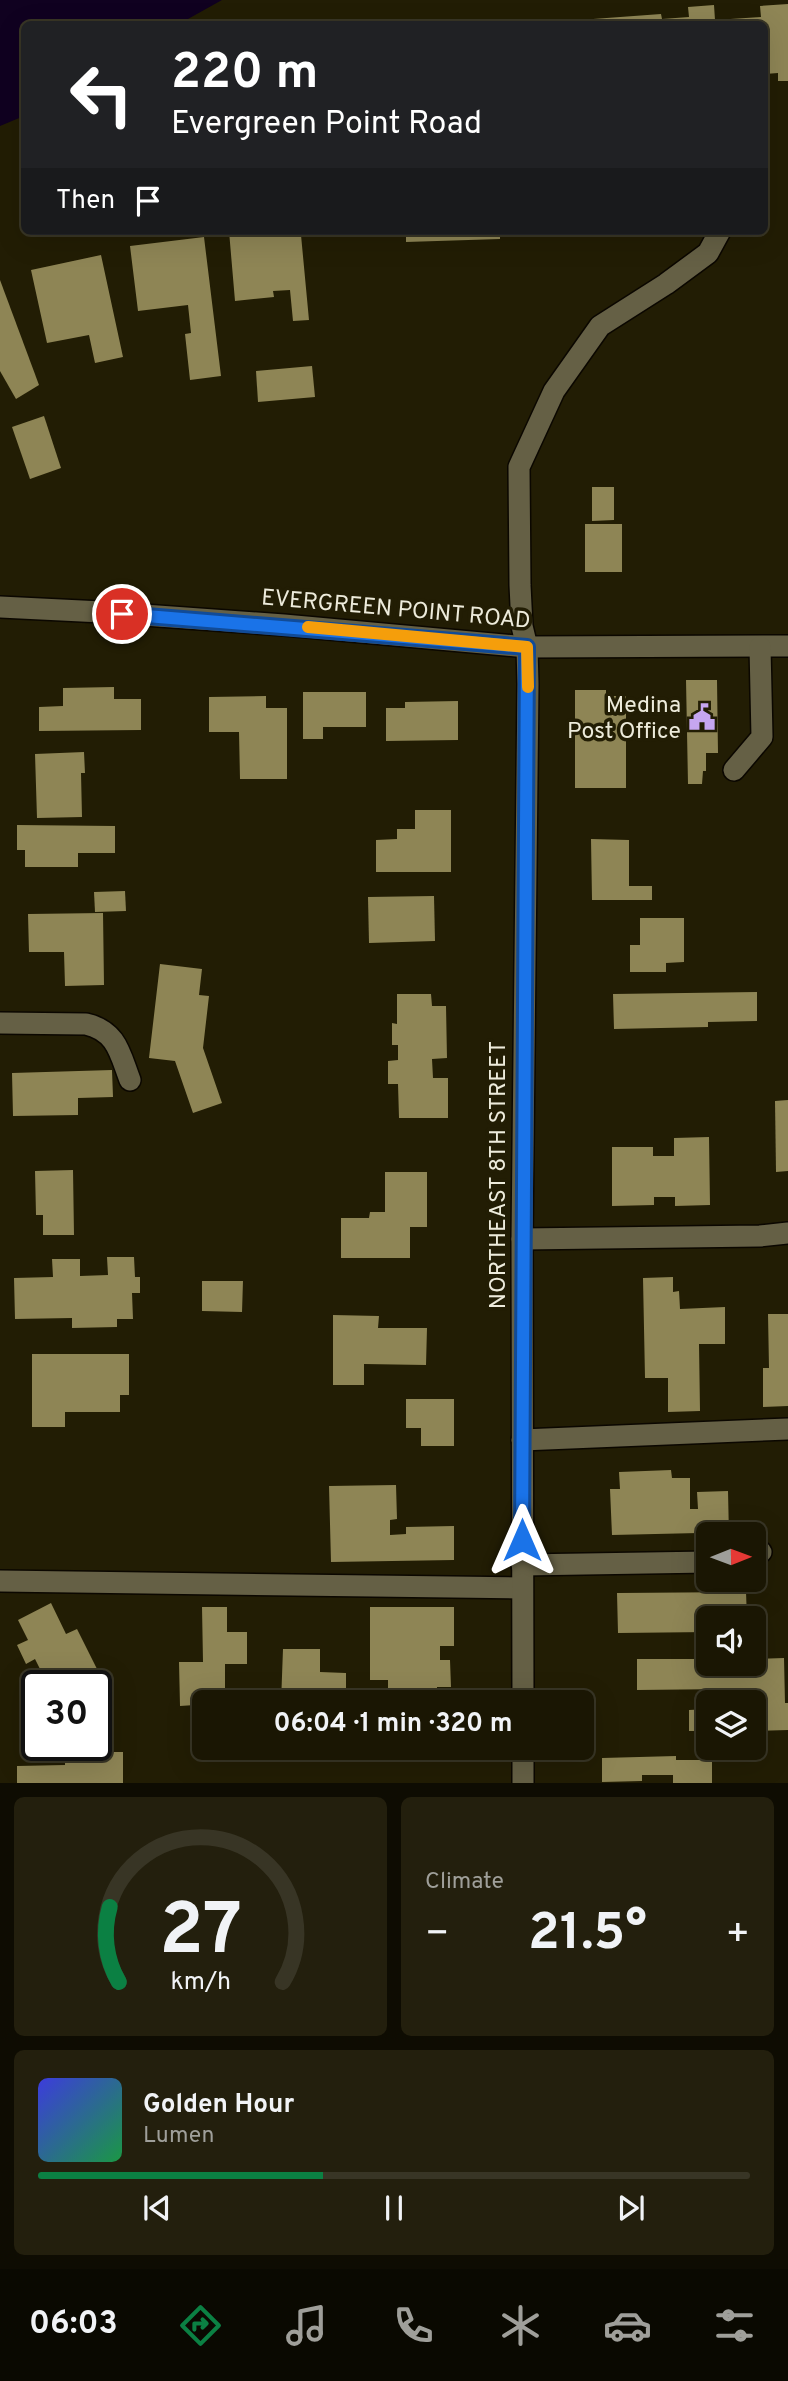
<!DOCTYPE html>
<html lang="en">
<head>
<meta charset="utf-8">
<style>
	body { margin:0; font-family:Overpass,sans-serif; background:#231f0d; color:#f1f3f6; height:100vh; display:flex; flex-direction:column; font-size:26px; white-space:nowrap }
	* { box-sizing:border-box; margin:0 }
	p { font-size:23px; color:#9f9f9a }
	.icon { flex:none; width:38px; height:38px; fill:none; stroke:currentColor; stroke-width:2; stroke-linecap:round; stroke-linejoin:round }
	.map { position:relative; height:1783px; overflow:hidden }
	.drawer { display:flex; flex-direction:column; gap:14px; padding:14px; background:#0e0c02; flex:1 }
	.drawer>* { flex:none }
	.top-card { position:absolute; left:21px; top:21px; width:747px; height:214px; border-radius:10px; box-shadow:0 7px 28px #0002,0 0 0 2px #383525; background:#202124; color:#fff; overflow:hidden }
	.needle { width:46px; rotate:89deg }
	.tools { position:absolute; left:696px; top:1522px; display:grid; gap:14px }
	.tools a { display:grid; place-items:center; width:70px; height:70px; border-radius:10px; background:#1a1603; box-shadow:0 7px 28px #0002,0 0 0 2px #383525; font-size:35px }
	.speed { position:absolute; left:21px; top:1670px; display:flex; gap:14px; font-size:35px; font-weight:700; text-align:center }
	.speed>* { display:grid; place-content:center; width:91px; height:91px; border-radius:50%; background:#1a1603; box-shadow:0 7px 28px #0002,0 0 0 2px #383525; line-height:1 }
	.speed .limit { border:4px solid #111; border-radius:10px; background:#fff; color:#111 }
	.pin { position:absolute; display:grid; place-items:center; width:60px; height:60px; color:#fff; margin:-30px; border:4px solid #fff; border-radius:50%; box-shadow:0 2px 7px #0007 }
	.me { position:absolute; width:77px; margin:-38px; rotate:0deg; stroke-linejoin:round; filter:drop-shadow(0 0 5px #0008) }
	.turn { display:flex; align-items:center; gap:24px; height:147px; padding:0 35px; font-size:32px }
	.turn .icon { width:91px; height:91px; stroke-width:2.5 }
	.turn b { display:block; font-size:49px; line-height:60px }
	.then { display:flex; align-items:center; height:66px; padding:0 35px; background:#0003; gap:14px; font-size:26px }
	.big { font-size:52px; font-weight:700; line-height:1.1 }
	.drawer .card { flex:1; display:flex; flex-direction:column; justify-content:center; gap:10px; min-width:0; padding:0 24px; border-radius:10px; background:#231f0d }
	.drawer .dial { align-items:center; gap:0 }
	.dial svg { height:182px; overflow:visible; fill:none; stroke:#383525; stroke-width:7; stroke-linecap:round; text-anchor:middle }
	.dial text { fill:#f1f3f6; stroke:none }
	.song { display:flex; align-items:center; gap:21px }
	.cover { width:84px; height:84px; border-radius:10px; background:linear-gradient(135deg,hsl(240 70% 55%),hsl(140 70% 35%)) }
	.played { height:7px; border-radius:4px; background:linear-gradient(90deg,#0b8043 40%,#383525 40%) }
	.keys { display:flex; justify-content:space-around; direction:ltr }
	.heat { display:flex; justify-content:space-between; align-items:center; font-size:38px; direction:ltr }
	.drawer .tiles { flex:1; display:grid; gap:14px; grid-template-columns:1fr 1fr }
	.card:last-child { grid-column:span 2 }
	.trip { position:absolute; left:192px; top:1690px; width:402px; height:70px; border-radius:10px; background:#1a1603; box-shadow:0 7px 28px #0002,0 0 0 2px #383525; font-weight:700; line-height:70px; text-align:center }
	.dock { display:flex; height:112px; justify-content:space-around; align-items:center; background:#0a0901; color:#9f9f9a }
	.dock .icon { width:49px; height:49px }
	.dock .selected { color:#0b8043 }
	.dock b { font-size:32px; color:#f1f3f6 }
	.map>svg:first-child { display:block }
</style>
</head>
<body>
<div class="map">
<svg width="788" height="1783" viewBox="0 0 788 1783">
	<rect width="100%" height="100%" fill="#221d04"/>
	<path fill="#100120" d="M0,0H222L179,24H24V116L0,126Z"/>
	<g fill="#8e8555">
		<path d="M788,4V81H778V73L765,74V24H593V19L661,14L662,19L689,17L688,7L714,5L715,20L761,17L760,6Z"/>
		<path d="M229,231H292V235H301L309,320L293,321L290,290L273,291L274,297L235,301Z"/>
		<path d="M406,231H500V239L406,242Z"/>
		<path d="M204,237L221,376L190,380L185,334L191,333L188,305L138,311L130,246Z"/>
		<path d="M101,255L123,357L95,363L89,335L47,343L31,270Z"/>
		<path d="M0,280L39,385L16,399L0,371Z"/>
		<path d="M312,366L315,397L258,402L256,371Z"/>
		<path d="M44,416L61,468L30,479L12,427Z"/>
		<path d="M592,487H614V520L592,521Z"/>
		<rect x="585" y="524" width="37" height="48"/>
		<path d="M686,680H717L718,753H706V771H703L702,784H688Z"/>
		<path d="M114,687V699H141V730L39,731V707L63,706V688Z"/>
		<path d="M575,690H606V696H626V788H575Z"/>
		<path d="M303,692H366V727H323V739H303Z"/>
		<path d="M266,696V708H287V779H240L239,732H209V697Z"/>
		<path d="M458,701V740L386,741V708H405V702Z"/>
		<path d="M84,752L85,773H81L82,817L37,818L35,754Z"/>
		<path d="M415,810H451V872H376V840L397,839V829H415Z"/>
		<path d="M17,825L115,826V853H78V867H25V850H17Z"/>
		<path d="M591,839L629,840V886H652V900H592Z"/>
		<path d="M125,891L126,911L95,912L94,892Z"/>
		<path d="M434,896L435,941L369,943L368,897Z"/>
		<path d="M103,913L104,985L65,986L64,952H29L28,914Z"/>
		<path d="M640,918H684V962L666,963V972H630V945H640Z"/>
		<path d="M160,964L202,969L199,995L209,996L203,1048L222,1103L193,1113L175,1061L149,1058Z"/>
		<path d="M757,992V1021L708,1022V1027L614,1029L613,994Z"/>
		<path d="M397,994H431L432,1006H446L447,1058L432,1059L433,1078H448V1118H399L398,1084H388V1061L398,1060V1045H392V1023L397,1024Z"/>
		<path d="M112,1070L113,1097L78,1098V1115L13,1116L12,1073Z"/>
		<path d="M788,1100V1171L776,1172L775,1101Z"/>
		<path d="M709,1137L710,1205L675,1206V1197H654V1205L612,1206V1147H653V1156H674V1138Z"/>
		<path d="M73,1170L74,1235H43V1215H36L35,1171Z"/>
		<path d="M385,1172H427V1227H410V1258H341V1218H369L370,1212H385Z"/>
		<path d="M107,1257H134L135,1277H140V1293H132L133,1319H117V1327L72,1328V1318L15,1319L14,1278L53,1277L52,1259H80V1276L108,1275Z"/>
		<path d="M673,1277V1292L679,1291L680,1309L725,1307V1344H699L700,1411L668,1412V1378H645L643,1278Z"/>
		<path d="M202,1281H243L242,1312L202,1311Z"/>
		<path d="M768,1314H788V1406L763,1407V1368H769Z"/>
		<path d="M333,1315L379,1316L378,1328H427L426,1365L364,1364V1385H333Z"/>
		<path d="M32,1354H129V1395H120V1412H65V1427H32Z"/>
		<path d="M406,1399H454V1446H421V1428H406Z"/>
		<path d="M671,1470L672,1478H690V1509H698L697,1492L728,1491L729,1535H709V1539H699V1533L612,1535L610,1489H620L619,1472Z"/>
		<path d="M396,1485L397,1519L390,1520V1535L406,1534V1527L454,1526V1560L331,1562L329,1486Z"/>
		<path d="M746,1592L747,1619H709V1632L618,1633L617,1593Z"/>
		<path d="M51,1603L66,1634L77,1629L105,1685L96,1689V1685H48L35,1659L26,1664L17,1645L28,1640L18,1620Z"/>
		<path d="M202,1607H227V1632H247V1664H225V1703L180,1706L179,1662H203Z"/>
		<path d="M370,1607H454V1646H440V1660H450L451,1687H437V1703L388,1701V1680H370Z"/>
		<path d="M283,1649H320V1672L346,1673V1703H281Z"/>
		<path d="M784,1658L785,1703H788V1730L754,1731V1703H729V1689L637,1690V1659H709V1664H754V1659Z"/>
		<path d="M709,1709V1731H689V1710Z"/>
		<path d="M96,1732H106V1752H123V1783H17V1766L65,1765V1754H48V1745H96Z"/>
		<path d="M676,1756V1760H712V1783H673V1775H642V1781L602,1782V1758Z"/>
	</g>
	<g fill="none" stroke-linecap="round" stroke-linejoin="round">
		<defs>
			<g id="minor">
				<path d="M0,607L102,612L284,625L527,647L788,646"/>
				<path d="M734,770L762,737L760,647"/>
				<path d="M0,1023L86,1024C117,1031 120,1054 130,1080"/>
				<path d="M522,1239L760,1236L788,1233"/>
				<path d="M522,1440L788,1429"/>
				<path d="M754,1554L761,1552"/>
				<path d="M522,1565L709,1562"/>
				<path d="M0,1581L522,1588"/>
				<path d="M523,1703L522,1239L528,684L527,647L522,626L520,585L519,467L554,391L600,326L666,284L708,253L720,231"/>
				<path d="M523,1748V1783"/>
			</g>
		</defs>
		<use href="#minor" stroke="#0b0700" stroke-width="24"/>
		<use href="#minor" stroke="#656045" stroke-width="21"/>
	</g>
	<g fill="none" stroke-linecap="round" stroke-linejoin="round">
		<defs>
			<path id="route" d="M122,614L527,647L522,1540"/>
		</defs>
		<use href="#route" stroke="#114b97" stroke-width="18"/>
		<use href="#route" stroke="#1a73e8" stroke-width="12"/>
		<path stroke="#f59e0b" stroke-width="12" d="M308,627L527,647L528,687"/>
	</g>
	<defs>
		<symbol id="civic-bare" viewBox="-9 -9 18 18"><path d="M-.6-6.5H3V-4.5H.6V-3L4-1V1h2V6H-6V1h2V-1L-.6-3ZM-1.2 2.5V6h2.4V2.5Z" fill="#c6a6f0" stroke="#221d04" stroke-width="2.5" paint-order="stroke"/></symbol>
	</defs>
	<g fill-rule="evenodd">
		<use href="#civic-bare" x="683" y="698" width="38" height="38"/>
	</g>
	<g text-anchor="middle" stroke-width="7" stroke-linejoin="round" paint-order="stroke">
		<g font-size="23" fill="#edebdb" stroke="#221d04">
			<text transform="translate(396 608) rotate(5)" y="8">EVERGREEN POINT ROAD</text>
			<text transform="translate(497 1175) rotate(-90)" y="8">NORTHEAST 8TH STREET</text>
		</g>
		<g font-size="23" fill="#edebdb" stroke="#221d04" text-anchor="end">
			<text x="681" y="712">Medina<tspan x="681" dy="26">Post Office</tspan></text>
		</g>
	</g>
</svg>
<div class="tools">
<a><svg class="needle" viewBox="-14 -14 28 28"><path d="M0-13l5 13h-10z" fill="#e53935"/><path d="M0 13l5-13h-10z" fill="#9f9f9a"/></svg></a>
<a><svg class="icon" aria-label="sound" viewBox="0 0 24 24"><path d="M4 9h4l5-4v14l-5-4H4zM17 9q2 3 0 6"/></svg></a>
<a><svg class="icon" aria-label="layers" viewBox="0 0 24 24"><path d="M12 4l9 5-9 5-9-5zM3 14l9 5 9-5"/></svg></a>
</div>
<div class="speed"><div class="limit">30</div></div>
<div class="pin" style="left:122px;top:614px;background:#d93025"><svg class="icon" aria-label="arrive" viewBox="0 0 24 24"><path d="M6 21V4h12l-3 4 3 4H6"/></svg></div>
<svg class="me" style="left:522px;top:1540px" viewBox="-20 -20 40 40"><path d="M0-17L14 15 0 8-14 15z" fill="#1a73e8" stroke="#fff" stroke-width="4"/></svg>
<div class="trip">06:04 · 1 min · 320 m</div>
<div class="top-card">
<div class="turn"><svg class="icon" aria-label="left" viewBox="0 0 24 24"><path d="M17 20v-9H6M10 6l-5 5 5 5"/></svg><div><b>220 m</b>Evergreen Point Road</div></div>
<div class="then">Then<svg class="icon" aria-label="arrive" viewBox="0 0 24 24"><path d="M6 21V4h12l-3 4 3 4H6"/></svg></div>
</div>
</div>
<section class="drawer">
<div class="tiles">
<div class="card dial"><svg viewBox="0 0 100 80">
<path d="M14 69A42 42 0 1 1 86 69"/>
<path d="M14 69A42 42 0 0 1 10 36" stroke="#0b8043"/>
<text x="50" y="56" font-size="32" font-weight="700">27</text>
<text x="50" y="72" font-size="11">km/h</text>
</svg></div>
<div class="card"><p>Climate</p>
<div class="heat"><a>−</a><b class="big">21.5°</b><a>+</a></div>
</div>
<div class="card">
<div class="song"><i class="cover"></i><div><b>Golden Hour</b><p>Lumen</p></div></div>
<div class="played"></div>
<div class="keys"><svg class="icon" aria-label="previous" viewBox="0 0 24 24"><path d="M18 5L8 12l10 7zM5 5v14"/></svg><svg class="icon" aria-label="pause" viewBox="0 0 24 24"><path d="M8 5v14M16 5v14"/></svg><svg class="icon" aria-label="next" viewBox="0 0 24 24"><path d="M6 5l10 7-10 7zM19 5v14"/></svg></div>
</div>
</div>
</section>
<nav class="dock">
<b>06:03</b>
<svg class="icon selected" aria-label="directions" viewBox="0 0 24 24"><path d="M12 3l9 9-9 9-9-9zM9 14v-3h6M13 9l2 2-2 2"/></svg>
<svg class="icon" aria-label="music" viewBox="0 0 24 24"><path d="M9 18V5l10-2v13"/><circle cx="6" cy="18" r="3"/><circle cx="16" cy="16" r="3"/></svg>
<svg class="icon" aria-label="phone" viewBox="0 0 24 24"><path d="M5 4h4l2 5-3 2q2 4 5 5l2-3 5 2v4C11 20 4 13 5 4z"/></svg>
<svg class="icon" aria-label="climate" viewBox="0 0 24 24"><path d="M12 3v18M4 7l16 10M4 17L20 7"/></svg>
<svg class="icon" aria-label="car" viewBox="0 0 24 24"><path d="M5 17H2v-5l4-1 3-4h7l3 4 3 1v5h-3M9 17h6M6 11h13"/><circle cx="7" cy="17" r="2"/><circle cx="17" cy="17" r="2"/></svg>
<svg class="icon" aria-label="filters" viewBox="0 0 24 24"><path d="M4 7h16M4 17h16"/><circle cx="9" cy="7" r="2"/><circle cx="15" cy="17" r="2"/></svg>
</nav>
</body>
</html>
